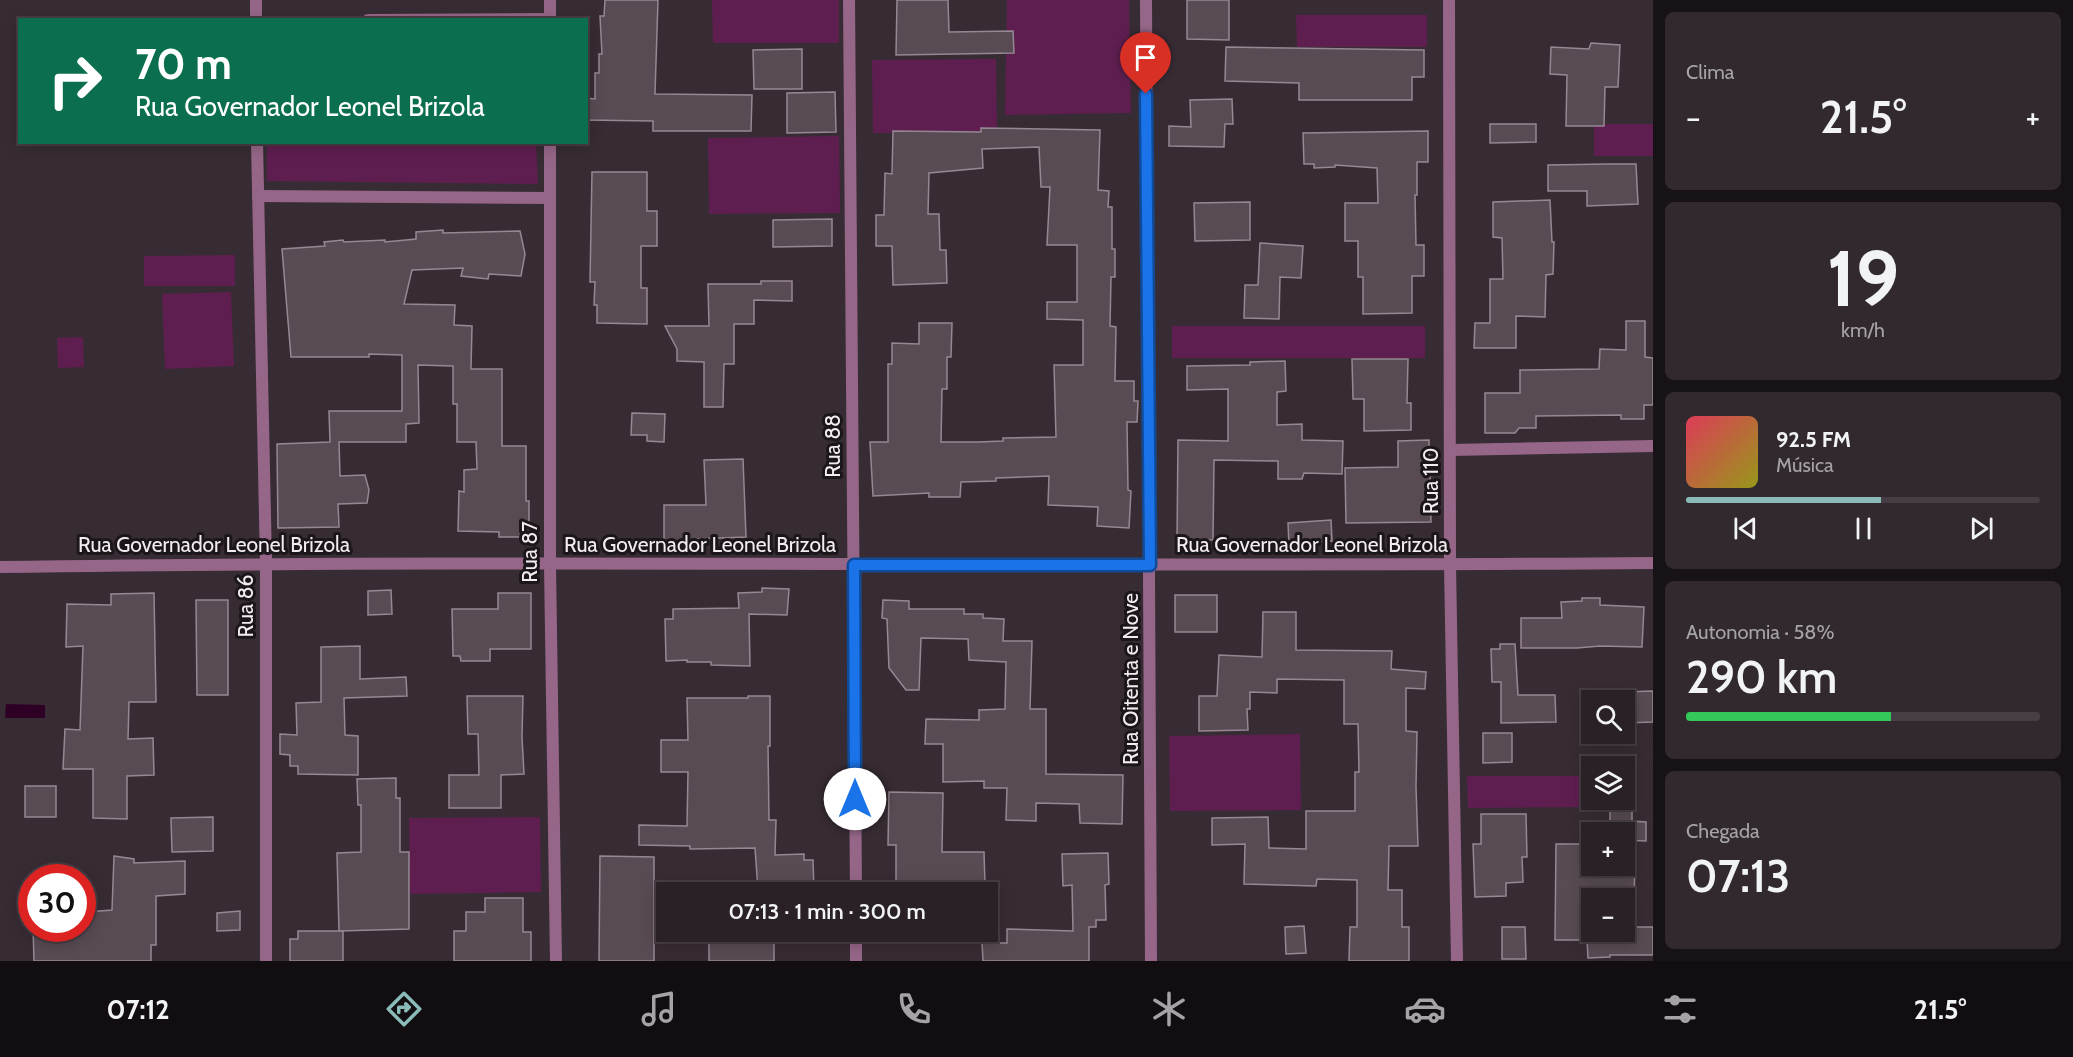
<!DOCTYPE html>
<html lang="pt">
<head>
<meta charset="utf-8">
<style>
	body { margin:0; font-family:Cabin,sans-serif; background:#32292f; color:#f1f3f6; height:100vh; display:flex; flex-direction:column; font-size:22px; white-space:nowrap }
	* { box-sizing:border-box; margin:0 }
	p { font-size:20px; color:#a5a3a7 }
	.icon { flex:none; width:33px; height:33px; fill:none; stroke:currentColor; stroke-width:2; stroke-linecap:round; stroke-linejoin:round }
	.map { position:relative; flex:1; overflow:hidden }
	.sheet { display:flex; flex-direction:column; gap:12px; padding:12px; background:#171215; width:420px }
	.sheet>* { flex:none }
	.top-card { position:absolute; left:18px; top:18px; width:570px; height:126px; border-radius:0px; box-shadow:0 3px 15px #0003,0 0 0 2px #463e44; background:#0b6e4f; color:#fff; overflow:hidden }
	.controls { position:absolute; left:1581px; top:690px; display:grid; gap:12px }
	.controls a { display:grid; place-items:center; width:54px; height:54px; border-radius:0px; background:#2a2127; box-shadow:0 3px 15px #0003,0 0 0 2px #463e44; font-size:30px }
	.speed { position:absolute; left:18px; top:864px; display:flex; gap:12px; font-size:30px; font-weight:700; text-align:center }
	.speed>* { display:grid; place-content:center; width:78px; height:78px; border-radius:50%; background:#2a2127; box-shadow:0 3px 15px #0003,0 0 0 2px #463e44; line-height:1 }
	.speed .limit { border:9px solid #d22; background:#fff; color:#111 }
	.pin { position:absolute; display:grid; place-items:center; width:51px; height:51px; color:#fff; margin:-62px -26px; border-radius:50% 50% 50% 0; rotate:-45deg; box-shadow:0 0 6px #0007 }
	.pin .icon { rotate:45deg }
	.me { position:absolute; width:66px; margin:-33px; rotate:0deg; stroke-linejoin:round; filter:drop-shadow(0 0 4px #0008) }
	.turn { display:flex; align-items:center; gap:21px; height:126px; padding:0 18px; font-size:27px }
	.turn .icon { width:78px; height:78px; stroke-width:2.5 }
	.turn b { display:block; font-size:42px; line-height:51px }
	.big { font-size:45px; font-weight:600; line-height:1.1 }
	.sheet .widget { flex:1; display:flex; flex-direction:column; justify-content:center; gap:9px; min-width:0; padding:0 21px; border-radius:9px; background:#32292f }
	.sheet .dial { align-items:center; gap:0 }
	.dial b { font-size:78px; line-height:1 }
	.song { display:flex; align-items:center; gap:18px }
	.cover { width:72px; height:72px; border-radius:9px; background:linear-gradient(135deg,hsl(350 70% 55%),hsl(60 70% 35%)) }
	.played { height:6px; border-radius:3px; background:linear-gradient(90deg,#8bbbb9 55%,#463e44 55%) }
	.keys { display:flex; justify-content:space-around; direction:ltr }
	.heat { display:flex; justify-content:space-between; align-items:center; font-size:33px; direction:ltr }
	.charge { height:9px; border-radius:4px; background:linear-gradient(90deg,#34c759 58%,#463e44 0) }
	.trip { position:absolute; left:656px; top:882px; width:342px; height:60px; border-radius:0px; background:#2a2127; box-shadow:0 3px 15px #0003,0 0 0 2px #463e44; font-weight:600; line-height:60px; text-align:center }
	.menu { display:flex; height:96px; justify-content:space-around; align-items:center; background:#110d10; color:#a5a3a7 }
	.menu .icon { width:42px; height:42px }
	.menu .current { color:#8bbbb9 }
	.menu b { font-size:27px; color:#f1f3f6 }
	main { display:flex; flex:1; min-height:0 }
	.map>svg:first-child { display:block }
</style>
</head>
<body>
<main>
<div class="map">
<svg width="1653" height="961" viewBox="0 0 1653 961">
	<rect width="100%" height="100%" fill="#382c34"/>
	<g fill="#5e1f50">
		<path d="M712,0H839V43H713Z"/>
		<path d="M1007,0H1129L1131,113L1005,115Z"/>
		<path d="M1296,15H1427V47H1297Z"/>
		<path d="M996,59L997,132L873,133L872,60Z"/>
		<rect x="1594" y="124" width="59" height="32"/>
		<path d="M839,136L840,213L709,214L708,138Z"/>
		<path d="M267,143H536L538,184L267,181Z"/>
		<path d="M235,255V286H144V256Z"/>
		<path d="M231,292L234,366L165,369L162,294Z"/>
		<rect x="1172" y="326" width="253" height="32"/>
		<path d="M83,337L84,367L58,368L57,338Z"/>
		<path d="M1300,734L1301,810L1170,811L1169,736Z"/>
		<path d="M1467,776H1591L1592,800H1598V807L1468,808Z"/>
		<path d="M540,817L541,892L410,894L409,818Z"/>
	</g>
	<path fill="#2e0025" d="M6,704L45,705V718H5Z"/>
	<g fill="#584b54" stroke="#968892" stroke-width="1.5">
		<path d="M605,0H658L655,94L752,95L751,131H653V121L586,120V98L595,99V73H599V54H602L600,16H604Z"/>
		<path d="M897,0H948L949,32L1013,31L1014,53L896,55Z"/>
		<path d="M1187,0H1229V40L1187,39Z"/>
		<path d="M1591,43L1620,45L1618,87H1605L1604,126H1566L1567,75L1550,74L1551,47L1589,49Z"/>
		<path d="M1226,47L1424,50V77H1412V100H1299V83L1225,81Z"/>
		<path d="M802,49V89H754L753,50Z"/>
		<path d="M835,92L836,132L787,133V93Z"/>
		<path d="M1232,99L1233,124H1225L1224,147L1169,146V126L1191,127L1190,100Z"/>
		<path d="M1490,124H1536V142L1490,143Z"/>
		<path d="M981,128L1100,130L1098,190L1109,191L1108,207H1112V249H1115V277H1111L1110,326L1116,327L1115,381H1134V401H1138L1137,422H1127L1128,490L1131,491L1129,528L1097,526L1098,507L1048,505L1049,476L996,478V481L961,482L960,497H929V493L873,496L870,442H888V364H892V343L919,344V323H952L951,357H947V389H942L941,442H978L1003,441V438L1056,437L1054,365H1083V320L1047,319V302H1077V245H1047L1050,187H1041L1039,147L982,149L983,168L929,173L928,214H939L940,250H946L947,283L893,285L892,246H876V215H884L885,173L892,174L893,131L981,132Z"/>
		<path d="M1428,131V162H1417V195H1415L1416,245H1424V276H1412V313L1363,314V277H1358V241H1345V203H1378L1377,168L1335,165V167L1314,168V164H1304L1303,133Z"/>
		<path d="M1609,164H1636L1638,204L1587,206V191H1548V165Z"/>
		<path d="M592,172H647V211H657V246H641V288H647V324L597,323V305H594L595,282H590Z"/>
		<path d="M1550,200L1552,242H1554L1553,274L1546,275L1545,317L1516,316V348H1474L1475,323H1490V279H1503L1502,238L1493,237V202Z"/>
		<path d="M1250,202V240L1195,241L1194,203Z"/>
		<path d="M832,219V246L773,247V220Z"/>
		<path d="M443,230V233L520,231L525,254L521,276L489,274L488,279L461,276L463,268L412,270L404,304L455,305L454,325L472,326L471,369H502V446H526V501H529V525H523V537H499V532L458,531L459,491L464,492V470L477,469L476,442H457V404H453V366L418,365L419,423L406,424V442H339L340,476L365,475L369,490L367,503L338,504L339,527L278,528L277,444L330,442L329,411H402V355L369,354V357H291L282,249L325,246L324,242L343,240L344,242L385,240V242L416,239V232Z"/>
		<path d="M1260,243L1303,246L1301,278L1280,277L1279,319L1244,318L1245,285H1258Z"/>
		<path d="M761,281H792V301L754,300V324H734V364H724L723,407H704V362L677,361V349L665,326H709L708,284H761Z"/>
		<path d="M1626,321H1645V357L1653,358V405H1644V419H1621V415L1536,416V428H1519L1515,433H1485V393H1520V370L1599,369L1600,349L1626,350Z"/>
		<path d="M1352,359H1408L1407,403H1411V430L1364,431V399H1353Z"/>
		<path d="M1285,361L1286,391L1277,392V425L1302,424V440L1343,441L1342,474L1304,473L1302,479H1278V461L1214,460L1213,540L1177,539L1178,440L1228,441V389L1187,390V366L1250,365V362Z"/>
		<path d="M632,413L665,414L664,442L647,441V435H631Z"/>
		<path d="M1429,440L1431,522L1346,523L1345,468L1398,467V441Z"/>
		<path d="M743,459L746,537L696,539V549H664V505H706L704,460Z"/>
		<path d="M1331,520L1332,541L1289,544L1288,523Z"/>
		<path d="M762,588L789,589L787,615L749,614L750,666L711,665V662H687V660L666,661L665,619H673V609L739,608L738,593L762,592Z"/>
		<path d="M391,590L392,614L368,615V591Z"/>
		<path d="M154,593L156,702H129L128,739L153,738L154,775L127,776V819L93,818V769H63L65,729L80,730L83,646L66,647L67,604L111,605V594Z"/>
		<path d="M498,593H531V649H490V661H461L460,656H453L452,609H498Z"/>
		<rect x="1175" y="595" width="42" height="37"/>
		<path d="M1582,598H1600V605L1644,607L1642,647L1600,646L1577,648H1521V618H1562L1561,602L1582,601Z"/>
		<path d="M196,600H228V695H197Z"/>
		<path d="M883,600L909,601V609H964V614H983V618L1004,619L1003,641H1032L1030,709H1046V774L1123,775L1122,824L1080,823L1079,804L1036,803V821L1006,820L1007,788H984V781L943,782V744H925L926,719L979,720V710L1005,709L1006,662L969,660L968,639L921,638L919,690H906L889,668L887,619L882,618Z"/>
		<path d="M1263,612H1296V650L1392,651L1391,669L1426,672L1425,689L1406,688V731L1417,732L1416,787L1418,846H1389L1388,890H1402V927H1409V961H1349L1350,927H1357V880L1317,879L1316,886L1244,884L1245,844L1212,845V818L1268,817L1269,848L1306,849V811H1355V772H1359L1358,724H1344V680L1277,679V693L1250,692V709H1247L1248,730L1199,731V696H1217L1219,655L1262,657Z"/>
		<path d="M1500,644H1515L1518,695H1555L1556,722L1501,723V682H1492L1491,649H1500Z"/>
		<path d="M360,646V679L406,677L407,696L344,698L345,735L358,736V775L298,774V766H290V755L280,754V734L297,735L296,703L321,702V647Z"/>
		<path d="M1653,691V722L1624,723V692Z"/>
		<path d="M467,696H523L522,737L524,774L501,775V808H449V775H479L478,734H468Z"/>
		<path d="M748,696H770V746H768L769,820H776L775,855L804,854V860H813L814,890H758L755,848L690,849V846L639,845V825L687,826L688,772H661V740H688L687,698H748Z"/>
		<path d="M1483,733H1512V762L1483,763Z"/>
		<path d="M396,778V798H400V852H409V929L339,931L337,853L361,852V805H358L357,779Z"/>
		<rect x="25" y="786" width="31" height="31"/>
		<path d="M889,792L943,793L942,852H984L985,884L896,885V845H888Z"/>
		<path d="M1610,808L1632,809V821L1646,822V841L1624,840V832H1610Z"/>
		<path d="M1481,814H1526L1527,857H1522L1523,882L1506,883V896L1475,897L1473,844H1481Z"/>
		<path d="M213,817V851L172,852L171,818Z"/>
		<path d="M1556,844H1592V866H1635L1634,898H1592V932H1624V927H1653V955H1610V957L1588,958L1587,940H1555Z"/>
		<path d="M1108,853L1109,884L1105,885L1106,920H1096V927H1089V961H983L982,943H1007V929L1073,931L1072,885L1063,886L1062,854Z"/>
		<path d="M114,856L134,859V863L185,861V894L156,896V945H151V961H34L33,928H82V919H88L87,912L112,910Z"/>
		<path d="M600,856L654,857V961H599Z"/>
		<path d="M485,898H523V932H531V961H454V931H466V912H485Z"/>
		<path d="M240,911V930L217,931V913Z"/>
		<path d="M1304,926L1306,953L1286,954L1285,927Z"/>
		<path d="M1502,927H1525L1526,959H1502Z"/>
		<path d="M298,931H343V961H290V939H298Z"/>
		<rect x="709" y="932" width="65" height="29"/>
	</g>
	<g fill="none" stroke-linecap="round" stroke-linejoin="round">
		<g stroke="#966688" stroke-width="12">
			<path d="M256,0V20"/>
			<path d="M849,0L856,892"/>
			<path d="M1146,0L1151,961"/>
			<path d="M1449,0L1450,565L1457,961"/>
			<path d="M368,20L550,19"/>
			<path d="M550,20V0"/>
			<path d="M257,142L266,563V961"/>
			<path d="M550,142V565L556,961"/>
			<path d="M258,196L550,198"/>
			<path d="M1450,450L1653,446"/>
			<path d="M0,567C551,559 1102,568 1653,563"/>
			<path d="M856,932V961"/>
		</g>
	</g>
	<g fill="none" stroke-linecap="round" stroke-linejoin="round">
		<defs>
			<path id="route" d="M855,799L854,565H1150L1146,94"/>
		</defs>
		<use href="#route" stroke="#114b97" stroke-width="15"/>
		<use href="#route" stroke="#1a73e8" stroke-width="10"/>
	</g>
	<g text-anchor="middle" stroke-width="6" stroke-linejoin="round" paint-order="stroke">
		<g font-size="21" fill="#f3ebf1" stroke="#1b161a">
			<text transform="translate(833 446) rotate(-90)" y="7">Rua 88</text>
			<text transform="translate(1431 481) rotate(-90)" y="7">Rua 110</text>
			<text x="214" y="552">Rua Governador Leonel Brizola</text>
			<text x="700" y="552">Rua Governador Leonel Brizola</text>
			<text x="1312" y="552">Rua Governador Leonel Brizola</text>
			<text transform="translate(530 552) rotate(-90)" y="7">Rua 87</text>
			<text transform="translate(246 606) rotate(-90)" y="7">Rua 86</text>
			<text transform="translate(1131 679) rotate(-90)" y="7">Rua Oitenta e Nove</text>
		</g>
	</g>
</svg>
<div class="controls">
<a><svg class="icon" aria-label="search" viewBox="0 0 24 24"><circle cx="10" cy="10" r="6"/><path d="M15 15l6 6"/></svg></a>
<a><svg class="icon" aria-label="layers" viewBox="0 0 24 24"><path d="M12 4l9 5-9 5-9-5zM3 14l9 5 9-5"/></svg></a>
<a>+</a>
<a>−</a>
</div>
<div class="speed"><div class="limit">30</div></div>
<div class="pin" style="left:1146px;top:94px;background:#d93025"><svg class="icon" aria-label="arrive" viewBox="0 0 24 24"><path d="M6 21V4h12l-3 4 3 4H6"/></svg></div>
<svg class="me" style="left:855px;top:799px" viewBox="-20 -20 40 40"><circle r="19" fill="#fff"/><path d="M0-13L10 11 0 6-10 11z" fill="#1a73e8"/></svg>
<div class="trip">07:13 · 1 min · 300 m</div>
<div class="top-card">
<div class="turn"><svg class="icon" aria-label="right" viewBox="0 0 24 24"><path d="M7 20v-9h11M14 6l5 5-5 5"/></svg><div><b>70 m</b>Rua Governador Leonel Brizola</div></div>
</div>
</div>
<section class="sheet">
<div class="widget"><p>Clima</p>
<div class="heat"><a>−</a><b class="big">21.5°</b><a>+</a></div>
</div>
<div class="widget dial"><b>19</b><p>km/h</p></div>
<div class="widget">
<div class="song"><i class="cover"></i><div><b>92.5 FM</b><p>Música</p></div></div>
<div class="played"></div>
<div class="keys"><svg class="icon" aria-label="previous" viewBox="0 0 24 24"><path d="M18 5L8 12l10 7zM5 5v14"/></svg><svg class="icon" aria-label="pause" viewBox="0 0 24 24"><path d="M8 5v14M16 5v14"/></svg><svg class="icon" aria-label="next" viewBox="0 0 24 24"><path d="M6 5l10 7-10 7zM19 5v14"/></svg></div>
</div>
<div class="widget"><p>Autonomia · 58%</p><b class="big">290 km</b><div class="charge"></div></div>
<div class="widget"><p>Chegada</p><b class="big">07:13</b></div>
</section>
</main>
<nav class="menu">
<b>07:12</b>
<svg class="icon current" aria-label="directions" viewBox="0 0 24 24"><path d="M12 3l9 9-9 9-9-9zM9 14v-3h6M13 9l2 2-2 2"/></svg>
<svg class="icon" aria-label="music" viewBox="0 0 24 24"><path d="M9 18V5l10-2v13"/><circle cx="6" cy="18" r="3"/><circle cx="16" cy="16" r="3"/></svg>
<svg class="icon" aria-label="phone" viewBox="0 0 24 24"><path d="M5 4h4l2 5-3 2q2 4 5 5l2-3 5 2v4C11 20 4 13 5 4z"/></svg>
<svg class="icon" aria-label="climate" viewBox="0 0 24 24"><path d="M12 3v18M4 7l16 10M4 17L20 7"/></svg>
<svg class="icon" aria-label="car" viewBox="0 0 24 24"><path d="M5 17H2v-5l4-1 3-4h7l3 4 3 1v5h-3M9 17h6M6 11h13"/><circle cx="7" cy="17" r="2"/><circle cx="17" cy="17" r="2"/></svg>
<svg class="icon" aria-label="filters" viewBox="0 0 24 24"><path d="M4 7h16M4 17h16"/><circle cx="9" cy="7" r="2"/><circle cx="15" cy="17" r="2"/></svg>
<b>21.5°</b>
</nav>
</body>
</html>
